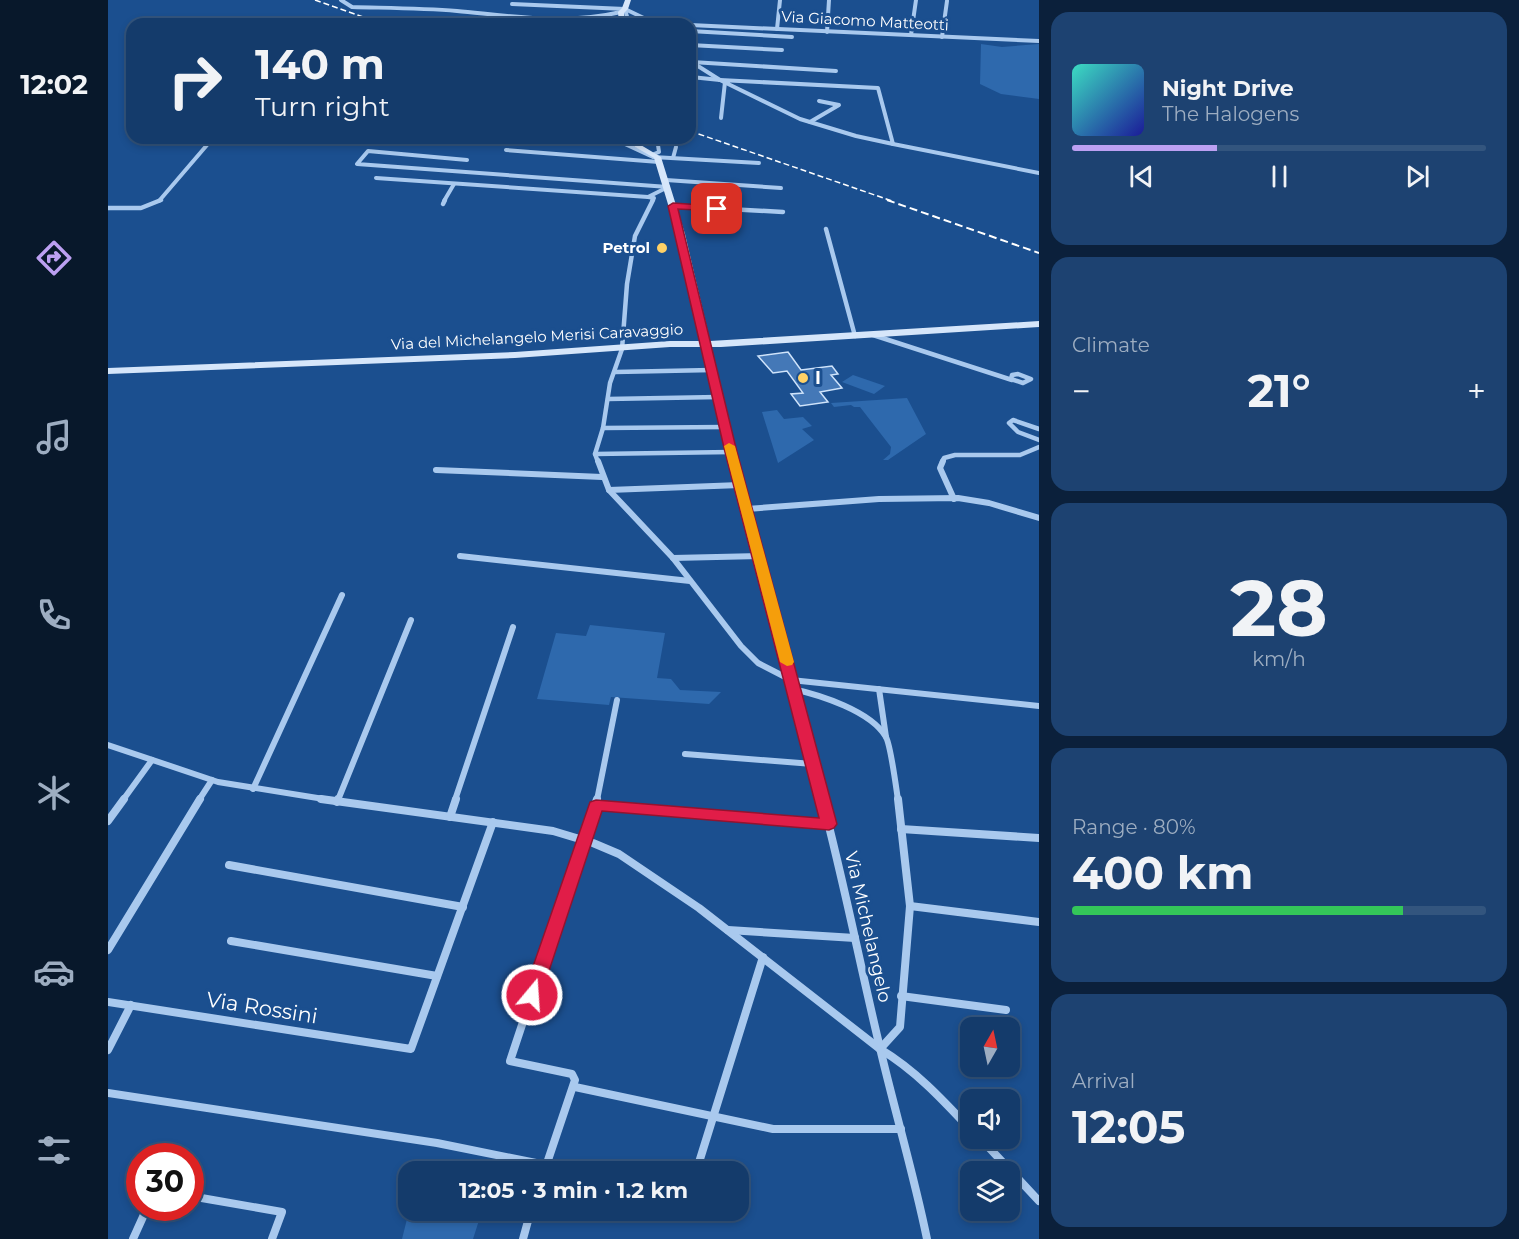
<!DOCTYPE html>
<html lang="en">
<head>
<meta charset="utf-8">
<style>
	body { margin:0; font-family:Montserrat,sans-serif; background:#1d4271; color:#f1f3f6; height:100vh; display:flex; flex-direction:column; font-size:22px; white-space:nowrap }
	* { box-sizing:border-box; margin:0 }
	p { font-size:20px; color:#9dadc1 }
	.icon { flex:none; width:33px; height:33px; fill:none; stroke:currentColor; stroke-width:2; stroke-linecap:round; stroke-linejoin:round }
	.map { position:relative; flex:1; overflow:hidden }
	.side { display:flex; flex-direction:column; gap:12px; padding:12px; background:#0b203b; width:480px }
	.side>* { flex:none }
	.guide { position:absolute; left:18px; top:18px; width:570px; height:126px; border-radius:18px; box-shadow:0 3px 9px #0003,0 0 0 2px #33557e; background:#143b6b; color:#f1f3f6; overflow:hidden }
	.needle { width:39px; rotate:9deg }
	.buttons { position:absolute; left:852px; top:1017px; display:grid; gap:12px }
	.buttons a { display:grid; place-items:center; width:60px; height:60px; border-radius:12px; background:#143b6b; box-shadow:0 3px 9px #0003,0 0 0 2px #33557e; font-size:30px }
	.speed { position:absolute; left:18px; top:1143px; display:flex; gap:12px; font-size:30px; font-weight:700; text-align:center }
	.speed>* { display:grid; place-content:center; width:78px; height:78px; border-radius:50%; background:#143b6b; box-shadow:0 3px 9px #0003,0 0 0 2px #33557e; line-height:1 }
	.speed .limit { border:9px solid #d22; background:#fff; color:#111 }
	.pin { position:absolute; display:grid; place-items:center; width:51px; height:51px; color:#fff; margin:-26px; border-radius:12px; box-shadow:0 3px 9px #0006 }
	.me { position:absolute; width:66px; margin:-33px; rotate:18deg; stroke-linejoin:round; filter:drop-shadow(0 0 4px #0008) }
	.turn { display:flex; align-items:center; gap:21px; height:126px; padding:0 30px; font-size:27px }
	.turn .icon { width:78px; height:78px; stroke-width:2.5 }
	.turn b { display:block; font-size:42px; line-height:51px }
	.big { font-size:45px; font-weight:700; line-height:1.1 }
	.side .card { flex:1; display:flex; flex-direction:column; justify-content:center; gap:9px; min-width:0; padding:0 21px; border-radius:18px; background:#1d4271 }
	.side .dial { align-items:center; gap:0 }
	.dial b { font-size:78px; line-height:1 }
	.song { display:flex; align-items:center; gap:18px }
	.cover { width:72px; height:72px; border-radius:9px; background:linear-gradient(135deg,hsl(170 70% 55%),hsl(240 70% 35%)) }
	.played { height:6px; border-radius:3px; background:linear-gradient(90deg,#bca0f2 35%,#33557e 35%) }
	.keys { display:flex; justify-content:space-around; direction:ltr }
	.heat { display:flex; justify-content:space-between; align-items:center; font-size:33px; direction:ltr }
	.charge { height:9px; border-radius:4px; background:linear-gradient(90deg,#34c759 80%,#33557e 0) }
	.trip { position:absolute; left:290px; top:1161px; width:351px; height:60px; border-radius:18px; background:#143b6b; box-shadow:0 3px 9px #0003,0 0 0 2px #33557e; font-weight:700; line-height:60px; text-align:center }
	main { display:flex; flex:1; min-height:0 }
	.menu { display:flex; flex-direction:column; width:108px; justify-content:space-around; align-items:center; background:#08182b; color:#9dadc1 }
	.menu .icon { width:42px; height:42px }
	.menu .active { color:#bca0f2 }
	.menu b { font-size:27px; color:#f1f3f6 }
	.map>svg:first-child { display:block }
</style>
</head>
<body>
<main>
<nav class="menu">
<b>12:02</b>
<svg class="icon active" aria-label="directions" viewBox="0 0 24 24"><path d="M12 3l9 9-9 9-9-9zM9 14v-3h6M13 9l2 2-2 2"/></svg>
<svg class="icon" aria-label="music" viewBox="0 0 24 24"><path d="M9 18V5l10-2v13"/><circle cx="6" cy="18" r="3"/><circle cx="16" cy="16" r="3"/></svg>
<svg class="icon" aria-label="phone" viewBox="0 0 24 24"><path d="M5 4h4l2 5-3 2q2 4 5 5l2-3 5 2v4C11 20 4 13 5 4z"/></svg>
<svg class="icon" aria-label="climate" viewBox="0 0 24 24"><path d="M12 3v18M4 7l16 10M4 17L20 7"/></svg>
<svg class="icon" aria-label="car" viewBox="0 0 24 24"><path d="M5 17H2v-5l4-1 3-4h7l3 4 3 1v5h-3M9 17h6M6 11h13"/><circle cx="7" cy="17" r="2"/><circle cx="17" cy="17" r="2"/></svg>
<svg class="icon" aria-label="filters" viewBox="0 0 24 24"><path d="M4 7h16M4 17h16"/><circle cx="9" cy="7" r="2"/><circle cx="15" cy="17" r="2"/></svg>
</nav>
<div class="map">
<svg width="931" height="1239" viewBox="0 0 931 1239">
	<rect width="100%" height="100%" fill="#1b4f8f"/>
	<g fill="#2e69ad">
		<path d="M873,44L894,47L931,44V99L893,94L872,84Z"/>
		<path d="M745,375L777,386L766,394L734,382Z"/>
		<path d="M799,398L818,434L780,460H775L782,454L783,447L752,407H746L743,405L726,407L723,403Z"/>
		<path d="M669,410L676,419L695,417L704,426L694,429L706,440L670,463L654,412Z"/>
		<path d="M482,625L557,633L549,678L563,679L572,690L613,692L601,704L503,697L501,705L429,699L448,633L478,636Z"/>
		<path d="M300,1197V1210L374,1211L365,1239H294L299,1219L294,1217Z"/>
	</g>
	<path fill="#4478b7" stroke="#cfe3fa" stroke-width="1.5" d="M680,352L693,370L724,366L730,374L723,375L734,388L712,392L720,402L692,406L683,394L695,393L679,371L665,373L650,356Z"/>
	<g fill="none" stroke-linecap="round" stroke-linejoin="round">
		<g stroke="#a9c9ee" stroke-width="4">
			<path d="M233,0L244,7C279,8 314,8 349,11C404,16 458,25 513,12"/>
			<path d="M404,4L517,9L542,21L572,24"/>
			<path d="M517,9L521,24"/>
			<path d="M390,24L404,19"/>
			<path d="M582,25L931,41"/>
			<path d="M669,29L672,0"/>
			<path d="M582,31L684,37"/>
			<path d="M719,32L721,0"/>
			<path d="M803,35L808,0"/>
			<path d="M834,37L839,1"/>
			<path d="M582,45L674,50"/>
			<path d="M582,61L612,80"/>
			<path d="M584,62L728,71"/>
			<path d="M582,70H585"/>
			<path d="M583,77L612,80"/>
			<path d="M612,80L770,88L785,144L748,136L692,119Z"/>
			<path d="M613,118L617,82"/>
			<path d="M702,122L731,105L711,101"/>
			<path d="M504,138L545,157L651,163"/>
			<path d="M785,144L931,173"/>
			<path d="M398,150L551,162"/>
			<path d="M546,154L551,152L549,138"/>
			<path d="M565,158L568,147"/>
			<path d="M359,160L260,151L249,164L560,187"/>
			<path d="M268,178L540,197L556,189"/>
			<path d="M558,180L673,188"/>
			<path d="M540,197L546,198L544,201"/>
			<path d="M51,201L105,138"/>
			<path d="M336,201L346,184"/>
		</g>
		<g stroke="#a9c9ee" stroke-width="4.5">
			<path d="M335,204L337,200"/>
			<path d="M565,206L675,212"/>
			<path d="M0,208H33L53,200"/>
			<path d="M718,229L747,336"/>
			<path d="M765,335L904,380"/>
			<path d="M598,343L626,462"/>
			<path d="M507,372L604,370"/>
			<path d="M910,374L923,379L915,383L903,379L904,375Z"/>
			<path d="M500,399L610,397"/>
			<path d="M495,428L617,427"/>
			<path d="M931,429L905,420L901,423L910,432L931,440"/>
			<path d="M487,454L623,452"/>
			<path d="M490,462L487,454L495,428L502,383L514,349L519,284L527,236L545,200"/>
			<path d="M834,462L836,458L847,455H912L931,447"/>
		</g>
		<g stroke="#a9c9ee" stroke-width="6">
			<path d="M490,461L501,490L565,558L633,646L650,663L683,680L931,706"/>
			<path d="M625,461L715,800"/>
			<path d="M835,461L832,468L846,499"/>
			<path d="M328,470L494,477"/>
			<path d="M501,490L632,485"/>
			<path d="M639,509L771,499L850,498L881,503L931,518"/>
			<path d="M352,556L582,581"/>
			<path d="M565,558L652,556"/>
			<path d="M685,689C712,695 763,711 778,737C783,747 788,787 790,800"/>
			<path d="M771,689L778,737"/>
			<path d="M0,745L110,782L222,800"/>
			<path d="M577,754L705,764"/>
			<path d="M145,789L234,595"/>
			<path d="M15,800L44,760"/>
			<path d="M91,800L104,780"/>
			<path d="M230,800L303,620"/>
			<path d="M347,800L405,627"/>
			<path d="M489,800L509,700"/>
		</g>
		<g stroke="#a9c9ee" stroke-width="8">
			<path d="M213,799L445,831L485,843L511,854L591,908L772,1049C807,1070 834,1099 862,1129"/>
			<path d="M714,799C736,882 752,965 772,1048C787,1112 806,1175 819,1239"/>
			<path d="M229,802L230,799"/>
			<path d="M488,805L721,824"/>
			<path d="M342,817L348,799"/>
			<path d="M0,821L16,799"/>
			<path d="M793,829L931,838"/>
			<path d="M121,865L355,907"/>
			<path d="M802,906L931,922"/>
			<path d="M620,930L747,938"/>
			<path d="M123,941L329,976"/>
			<path d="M0,950L92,799"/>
			<path d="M793,996L898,1010"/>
			<path d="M0,1002L303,1049L385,822"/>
			<path d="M772,1049L792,1027L802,906L790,799"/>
			<path d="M0,1050L23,1005"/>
			<path d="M467,1087L665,1129H793"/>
			<path d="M0,1093L329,1143L438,1165"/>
			<path d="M872,1138L931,1201"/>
			<path d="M436,1172L467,1080L464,1074L402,1061L489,799"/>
			<path d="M588,1172L655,957"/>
			<path d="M82,1196L174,1212L164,1239"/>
			<path d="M25,1239L39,1208"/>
			<path d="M415,1239L423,1210"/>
		</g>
		<g fill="#d6e6fa" fill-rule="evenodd">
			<path d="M517,0H523L520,9L516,13L517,24H511L510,12L514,8Z"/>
			<path d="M512,138H521L553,157L577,234L602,341L931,321V327L613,347H562L407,358L0,374V368L407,352L562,341H593L569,234L546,158Z"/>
		</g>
		<g stroke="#fff" stroke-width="1.5" stroke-dasharray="6 3" stroke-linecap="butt">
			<path d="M207,0L275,24"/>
			<path d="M582,131L784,201"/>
		</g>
		<path stroke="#fff" stroke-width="2" stroke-dasharray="8 4" stroke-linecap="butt" d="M779,200L931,253"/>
	</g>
	<path fill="#e11d48" stroke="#92132f" stroke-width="1.5" d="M565,203L609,206L614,209L609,211L570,209L629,452L729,824L726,828L721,830L494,811L433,995L430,999L424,1001L418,999L415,995L482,802L488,800L711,818L617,452L560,206Z"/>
	<path fill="#f59e0b" d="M621,443L627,446L686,662L684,665L679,666L672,662L616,446Z"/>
	<g fill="#ffd166" stroke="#1b4f8f" stroke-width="2">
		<circle cx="554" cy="248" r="6"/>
		<circle cx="695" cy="378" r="6"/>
	</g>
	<g text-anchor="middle" stroke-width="6" stroke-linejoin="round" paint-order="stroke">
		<g font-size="15" fill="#fff" stroke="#1b4f8f">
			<text transform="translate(757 21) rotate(3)" y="5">Via Giacomo Matteotti</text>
			<text transform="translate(429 337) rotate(-3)" y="5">Via del Michelangelo Merisi Caravaggio</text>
		</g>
		<g font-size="15" font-weight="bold" fill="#fff" stroke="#1b4f8f" text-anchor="end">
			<text x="542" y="253">Petrol</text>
		</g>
		<g font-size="18" font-weight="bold" fill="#fff" stroke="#1b4f8f" text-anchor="start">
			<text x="707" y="384">I</text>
		</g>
		<g font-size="18" fill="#fff" stroke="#1b4f8f">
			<text transform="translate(760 927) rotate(77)" y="6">Via Michelangelo</text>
		</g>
		<g font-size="21" fill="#fff" stroke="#1b4f8f">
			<text transform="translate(154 1008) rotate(9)" y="7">Via Rossini</text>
		</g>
	</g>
</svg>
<div class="buttons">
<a><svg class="needle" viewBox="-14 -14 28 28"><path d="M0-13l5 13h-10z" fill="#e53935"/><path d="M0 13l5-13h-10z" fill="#9dadc1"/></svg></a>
<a><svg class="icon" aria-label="sound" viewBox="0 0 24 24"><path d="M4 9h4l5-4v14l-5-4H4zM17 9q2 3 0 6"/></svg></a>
<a><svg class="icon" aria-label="layers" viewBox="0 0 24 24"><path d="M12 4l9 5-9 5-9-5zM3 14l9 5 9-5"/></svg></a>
</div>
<div class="speed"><div class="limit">30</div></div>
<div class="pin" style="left:609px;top:209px;background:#d93025"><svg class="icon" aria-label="arrive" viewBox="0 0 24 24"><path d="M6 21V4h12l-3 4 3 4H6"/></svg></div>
<svg class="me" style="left:424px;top:995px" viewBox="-20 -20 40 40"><circle r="17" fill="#e11d48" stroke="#fff" stroke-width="3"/><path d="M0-11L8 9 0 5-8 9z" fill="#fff"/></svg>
<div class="trip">12:05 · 3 min · 1.2 km</div>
<div class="guide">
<div class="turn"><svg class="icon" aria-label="right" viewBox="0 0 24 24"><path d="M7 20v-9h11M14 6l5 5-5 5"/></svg><div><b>140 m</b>Turn right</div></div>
</div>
</div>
<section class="side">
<div class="card">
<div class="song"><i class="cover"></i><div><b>Night Drive</b><p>The Halogens</p></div></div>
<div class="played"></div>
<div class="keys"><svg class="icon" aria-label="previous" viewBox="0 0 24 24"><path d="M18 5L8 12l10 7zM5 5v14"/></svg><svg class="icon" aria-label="pause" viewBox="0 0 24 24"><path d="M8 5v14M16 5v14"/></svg><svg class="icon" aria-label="next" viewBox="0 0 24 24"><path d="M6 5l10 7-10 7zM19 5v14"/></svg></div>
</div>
<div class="card"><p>Climate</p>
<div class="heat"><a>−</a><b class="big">21°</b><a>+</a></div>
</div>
<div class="card dial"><b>28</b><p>km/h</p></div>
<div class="card"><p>Range · 80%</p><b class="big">400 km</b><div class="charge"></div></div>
<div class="card"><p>Arrival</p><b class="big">12:05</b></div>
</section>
</main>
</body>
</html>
